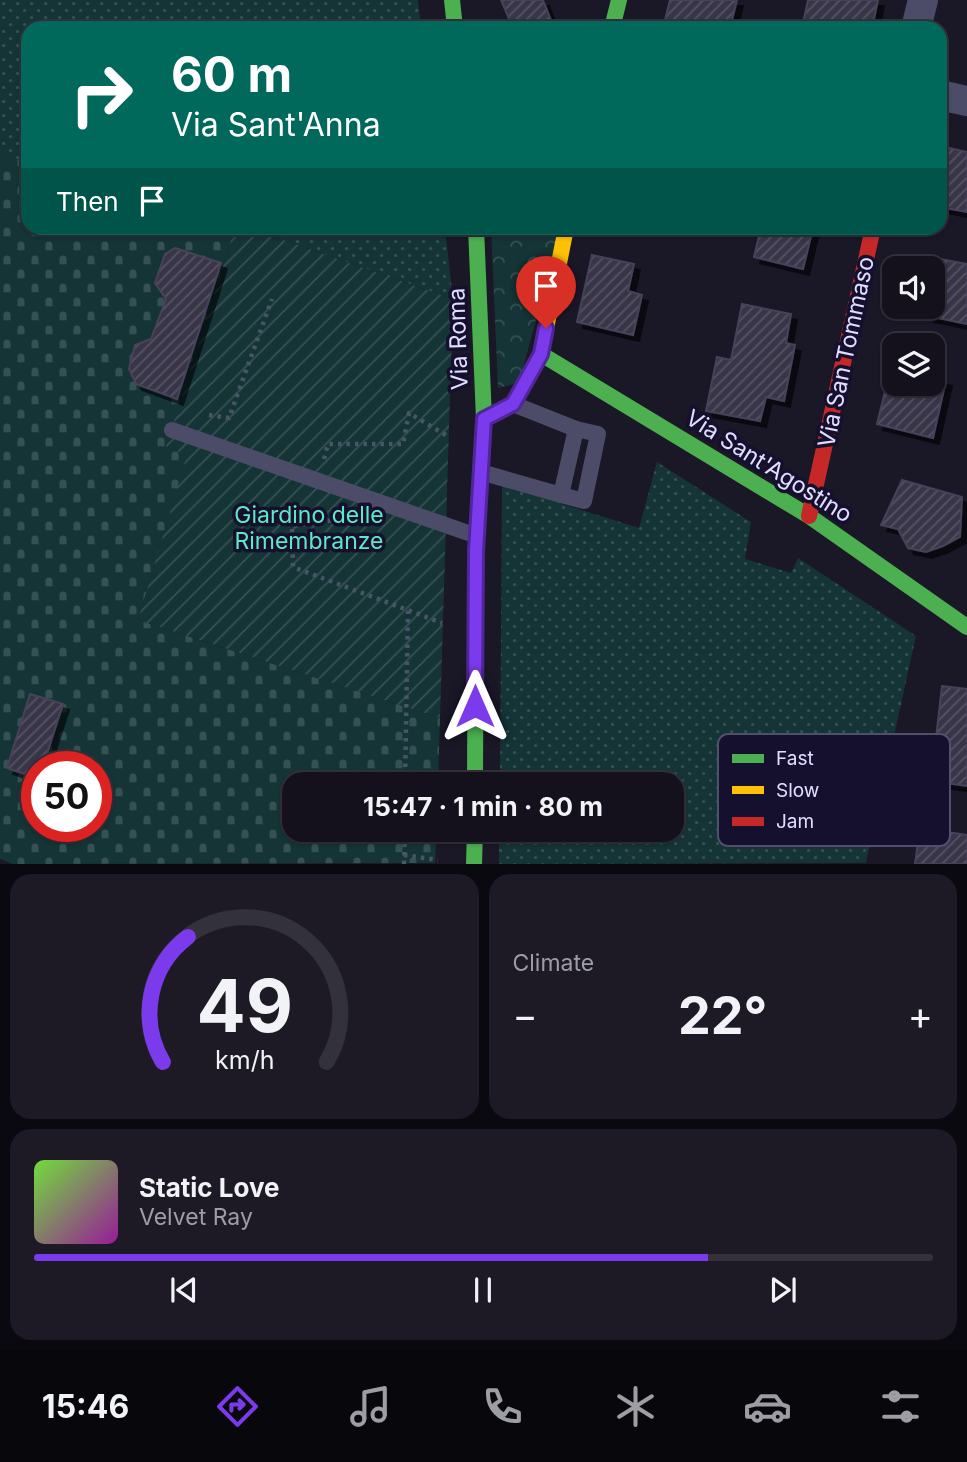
<!DOCTYPE html>
<html lang="en">
<head>
<meta charset="utf-8">
<style>
	body { margin:0; font-family:Inter,sans-serif; background:#1d1a26; color:#f1f3f6; height:100vh; display:flex; flex-direction:column; font-size:26px; white-space:nowrap }
	* { box-sizing:border-box; margin:0 }
	p { font-size:23px; color:#9d9da4 }
	.icon { flex:none; width:38px; height:38px; fill:none; stroke:currentColor; stroke-width:2; stroke-linecap:round; stroke-linejoin:round }
	.map { position:relative; height:864px; overflow:hidden }
	.sheet { display:flex; flex-direction:column; gap:10px; padding:10px; background:#0b0910; flex:1 }
	.sheet>* { flex:none }
	.hud { position:absolute; left:21px; top:21px; width:926px; height:214px; border-radius:21px; box-shadow:0 2px 5px #0004,0 0 0 2px #33313b; background:#00695c; color:#fff; overflow:hidden }
	.tools { position:absolute; left:882px; top:256px; display:grid; gap:14px }
	.tools a { display:grid; place-items:center; width:63px; height:63px; border-radius:14px; background:#14111d; box-shadow:0 2px 5px #0004,0 0 0 2px #33313b; font-size:35px }
	.speed { position:absolute; left:21px; top:751px; display:flex; gap:14px; font-size:35px; font-weight:700; text-align:center }
	.speed>* { display:grid; place-content:center; width:91px; height:91px; border-radius:50%; background:#14111d; box-shadow:0 2px 5px #0004,0 0 0 2px #33313b; line-height:1 }
	.speed .limit { border:10px solid #d22; background:#fff; color:#111 }
	.pin { position:absolute; display:grid; place-items:center; width:60px; height:60px; color:#fff; margin:-72px -30px; border-radius:50% 50% 50% 0; rotate:-45deg; box-shadow:0 0 7px #0007 }
	.pin .icon { rotate:45deg }
	.me { position:absolute; width:77px; margin:-38px; rotate:0deg; stroke-linejoin:round; filter:drop-shadow(0 0 5px #0008) }
	.turn { display:flex; align-items:center; gap:24px; height:147px; padding:0 35px; font-size:32px }
	.turn .icon { width:91px; height:91px; stroke-width:2.5 }
	.turn b { display:block; font-size:49px; line-height:60px }
	.then { display:flex; align-items:center; height:66px; padding:0 35px; background:#0003; gap:14px; font-size:26px }
	.big { font-size:52px; font-weight:700; line-height:1.1 }
	.sheet .card { flex:1; display:flex; flex-direction:column; justify-content:center; gap:10px; min-width:0; padding:0 24px; border-radius:21px; background:#1d1a26 }
	.sheet .dial { align-items:center; gap:0 }
	.dial svg { height:182px; overflow:visible; fill:none; stroke:#33313b; stroke-width:7; stroke-linecap:round; text-anchor:middle }
	.dial text { fill:#f1f3f6; stroke:none }
	.song { display:flex; align-items:center; gap:21px }
	.cover { width:84px; height:84px; border-radius:10px; background:linear-gradient(135deg,hsl(100 70% 55%),hsl(300 70% 35%)) }
	.played { height:7px; border-radius:4px; background:linear-gradient(90deg,#7c3aed 75%,#33313b 75%) }
	.keys { display:flex; justify-content:space-around; direction:ltr }
	.heat { display:flex; justify-content:space-between; align-items:center; font-size:38px; direction:ltr }
	.sheet .tiles { flex:1; display:grid; gap:10px; grid-template-columns:1fr 1fr }
	.card:last-child { grid-column:span 2 }
	.trip { position:absolute; left:282px; top:772px; width:402px; height:70px; border-radius:21px; background:#14111d; box-shadow:0 2px 5px #0004,0 0 0 2px #33313b; font-weight:700; line-height:70px; text-align:center }
	.dock { display:flex; height:112px; justify-content:space-around; align-items:center; background:#08070c; color:#9d9da4 }
	.dock .icon { width:49px; height:49px }
	.dock .active { color:#7c3aed }
	.dock b { font-size:32px; color:#f1f3f6 }
	.map>svg:first-child { display:block }
</style>
</head>
<body>
<div class="map">
<svg width="967" height="864" viewBox="0 0 967 864">
	<defs>
		<pattern id="grass-dots" width="8" height="8" patternUnits="userSpaceOnUse" patternTransform="scale(1.75)"><rect width="8" height="8" fill="#143436"/><path d="M2 2h.1M6 6h.1" fill="none" stroke="#365154" stroke-width="1.8" stroke-linecap="round"/></pattern>
		<pattern id="cemetery-stones" width="16" height="16" patternUnits="userSpaceOnUse" patternTransform="scale(1.75)"><rect width="16" height="16" fill="#143436"/><path d="M2 7V4a2 2 0 0 1 4 0v3zM10 15v-3a2 2 0 0 1 4 0v3z" fill="#365154"/></pattern>
		<pattern id="park-crowns" width="20" height="18" patternUnits="userSpaceOnUse" patternTransform="scale(1.75)"><rect width="20" height="18" fill="#143436"/><path d="M2 6a3 3 0 1 1 6 0M12 15a3 3 0 1 1 6 0" fill="none" stroke="#365154"/></pattern>
		<pattern id="garden-furrows" width="10" height="10" patternUnits="userSpaceOnUse" patternTransform="scale(1.75)"><rect width="10" height="10" fill="#143436"/><path d="M-1 1l2-2M0 10L10 0M9 11l2-2" fill="none" stroke="#365154"/></pattern>
		<pattern id="building-hatch" width="6" height="6" patternUnits="userSpaceOnUse" patternTransform="scale(1.75)"><rect width="6" height="6" fill="#393648"/><path d="M-1 1l2-2M0 6l6-6M5 7l2-2" fill="none" stroke="#555363"/></pattern>
		<filter id="shadow"><feDropShadow dx="6" dy="6" stdDeviation="0" flood-color="#0009"/></filter>
	</defs>
	<rect width="100%" height="100%" fill="#1a1727"/>
	<g fill="url(#grass-dots)">
		<path d="M0,0H418L421,28H28V162L0,154Z"/>
		<path d="M249,228H445L453,299Z"/>
		<path d="M657,462L751,522L745,559L791,573L798,558L916,636L866,863L499,864V830H672V784H500L502,485L639,528Z"/>
	</g>
	<path fill="url(#cemetery-stones)" fill-rule="evenodd" d="M0,154L28,162V228H235L167,447L188,454L138,620L440,718L438,784H294V830H437L435,863L13,864L0,859ZM37,766H96V826H37Z"/>
	<path fill="url(#park-crowns)" d="M491,228H561L519,383L498,388Z"/>
	<path fill="url(#garden-furrows)" d="M235,228H249L453,299L440,718L138,620L187,455L166,447Z"/>
	<g fill="url(#building-hatch)" stroke="#47425a" stroke-width="2" filter="url(#shadow)">
		<path d="M501,0H543L554,28H513Z"/>
		<path d="M670,0H737L730,28H663Z"/>
		<path d="M808,0H878L872,28H802Z"/>
		<path d="M940,146L967,152V212L940,207Z"/>
		<path d="M761,228H813L803,269L754,257Z"/>
		<path d="M175,248L221,263L177,399L136,384L129,369L135,345L151,339L166,299L155,283L165,254Z"/>
		<path d="M592,255L634,264L628,291L642,295L633,335L577,322Z"/>
		<path d="M940,259L967,264V324L928,316L930,306H933V294Z"/>
		<path d="M742,304L791,314L786,343L795,345L784,401L766,397L760,421L706,411L717,357L731,360Z"/>
		<path d="M891,367L894,368V383H933V377L946,380L933,438L877,424Z"/>
		<path d="M902,480L962,497L960,537L943,546L926,552L908,548L898,529L881,525Z"/>
		<path d="M942,686L967,689V786L931,781Z"/>
		<path d="M30,694L63,704L43,766H37V778L7,768Z"/>
		<path d="M920,828L967,835V864H915Z"/>
	</g>
	<g fill="none" stroke-linecap="round" stroke-linejoin="round">
		<g stroke="#475566" stroke-width="4.5" stroke-dasharray="3.5 5" stroke-linecap="butt">
			<path d="M209,415L229,418L272,299"/>
			<path d="M324,459L328,444H403L409,413L449,437"/>
			<path d="M348,518L292,526L293,567L442,623"/>
			<path d="M405,784L408,610"/>
			<path d="M404,855L438,860"/>
			<path d="M404,864L405,830"/>
		</g>
		<g stroke="#4d4c68" stroke-width="16">
			<path d="M172,430L477,536"/>
			<path d="M481,472L561,495L576,429L513,404"/>
			<path d="M561,495L584,501L598,434L576,429"/>
		</g>
		<g stroke="#4d4c68" stroke-width="30">
			<path d="M916,28L923,0"/>
			<path d="M940,95L967,101"/>
		</g>
		<g stroke="#4caf50" stroke-width="16">
			<path d="M452,0L455,28"/>
			<path d="M612,28L619,0"/>
			<path d="M541,354L809,516L967,627"/>
			<path d="M475,784L476,551L484,419L476,228"/>
			<path d="M474,864L475,830"/>
		</g>
		<path stroke="#ffc107" stroke-width="16" d="M484,419L513,404L541,354L566,228"/>
		<path stroke="#c62828" stroke-width="16" d="M809,516L873,228"/>
	</g>
	<g fill="none" stroke-linecap="round" stroke-linejoin="round">
		<defs>
			<path id="route" d="M475,706L476,551L484,419L513,404L541,354L546,328"/>
		</defs>
		<use href="#route" stroke="#51269a" stroke-width="18"/>
		<use href="#route" stroke="#7c3aed" stroke-width="12"/>
	</g>
	<g text-anchor="middle" stroke-width="7" stroke-linejoin="round" paint-order="stroke">
		<g font-size="23" fill="#e1deff" stroke="#15102e">
			<text transform="translate(458 339) rotate(-92)" y="8">Via Roma</text>
			<text transform="translate(846 352) rotate(-78)" y="8">Via San Tommaso</text>
			<text transform="translate(769 466) rotate(32)" y="8">Via Sant'Agostino</text>
		</g>
		<g font-size="23" fill="#60e8c6" stroke="#15102e">
			<text x="309" y="523">Giardino delle<tspan x="309" dy="26">Rimembranze</tspan></text>
		</g>
	</g>
	<rect x="718" y="734" width="232" height="112" rx="10" fill="#15102e" stroke="#524e6d" stroke-width="2"/>
	<rect x="732" y="754" width="32" height="9" fill="#4caf50"/>
	<rect x="732" y="786" width="32" height="8" fill="#ffc107"/>
	<rect x="732" y="817" width="32" height="9" fill="#c62828"/>
	<g font-size="19" fill="#e1deff">
		<text x="776" y="765">Fast</text>
		<text x="776" y="797">Slow</text>
		<text x="776" y="828">Jam</text>
	</g>
</svg>
<div class="tools">
<a><svg class="icon" aria-label="sound" viewBox="0 0 24 24"><path d="M4 9h4l5-4v14l-5-4H4zM17 9q2 3 0 6"/></svg></a>
<a><svg class="icon" aria-label="layers" viewBox="0 0 24 24"><path d="M12 4l9 5-9 5-9-5zM3 14l9 5 9-5"/></svg></a>
</div>
<div class="speed"><div class="limit">50</div></div>
<div class="pin" style="left:546px;top:328px;background:#d93025"><svg class="icon" aria-label="arrive" viewBox="0 0 24 24"><path d="M6 21V4h12l-3 4 3 4H6"/></svg></div>
<svg class="me" style="left:475px;top:706px" viewBox="-20 -20 40 40"><path d="M0-17L14 15 0 8-14 15z" fill="#7c3aed" stroke="#fff" stroke-width="4"/></svg>
<div class="trip">15:47 · 1 min · 80 m</div>
<div class="hud">
<div class="turn"><svg class="icon" aria-label="right" viewBox="0 0 24 24"><path d="M7 20v-9h11M14 6l5 5-5 5"/></svg><div><b>60 m</b>Via Sant'Anna</div></div>
<div class="then">Then<svg class="icon" aria-label="arrive" viewBox="0 0 24 24"><path d="M6 21V4h12l-3 4 3 4H6"/></svg></div>
</div>
</div>
<section class="sheet">
<div class="tiles">
<div class="card dial"><svg viewBox="0 0 100 80">
<path d="M14 69A42 42 0 1 1 86 69"/>
<path d="M14 69A42 42 0 0 1 25 14" stroke="#7c3aed"/>
<text x="50" y="56" font-size="32" font-weight="700">49</text>
<text x="50" y="72" font-size="11">km/h</text>
</svg></div>
<div class="card"><p>Climate</p>
<div class="heat"><a>−</a><b class="big">22°</b><a>+</a></div>
</div>
<div class="card">
<div class="song"><i class="cover"></i><div><b>Static Love</b><p>Velvet Ray</p></div></div>
<div class="played"></div>
<div class="keys"><svg class="icon" aria-label="previous" viewBox="0 0 24 24"><path d="M18 5L8 12l10 7zM5 5v14"/></svg><svg class="icon" aria-label="pause" viewBox="0 0 24 24"><path d="M8 5v14M16 5v14"/></svg><svg class="icon" aria-label="next" viewBox="0 0 24 24"><path d="M6 5l10 7-10 7zM19 5v14"/></svg></div>
</div>
</div>
</section>
<nav class="dock">
<b>15:46</b>
<svg class="icon active" aria-label="directions" viewBox="0 0 24 24"><path d="M12 3l9 9-9 9-9-9zM9 14v-3h6M13 9l2 2-2 2"/></svg>
<svg class="icon" aria-label="music" viewBox="0 0 24 24"><path d="M9 18V5l10-2v13"/><circle cx="6" cy="18" r="3"/><circle cx="16" cy="16" r="3"/></svg>
<svg class="icon" aria-label="phone" viewBox="0 0 24 24"><path d="M5 4h4l2 5-3 2q2 4 5 5l2-3 5 2v4C11 20 4 13 5 4z"/></svg>
<svg class="icon" aria-label="climate" viewBox="0 0 24 24"><path d="M12 3v18M4 7l16 10M4 17L20 7"/></svg>
<svg class="icon" aria-label="car" viewBox="0 0 24 24"><path d="M5 17H2v-5l4-1 3-4h7l3 4 3 1v5h-3M9 17h6M6 11h13"/><circle cx="7" cy="17" r="2"/><circle cx="17" cy="17" r="2"/></svg>
<svg class="icon" aria-label="filters" viewBox="0 0 24 24"><path d="M4 7h16M4 17h16"/><circle cx="9" cy="7" r="2"/><circle cx="15" cy="17" r="2"/></svg>
</nav>
</body>
</html>
